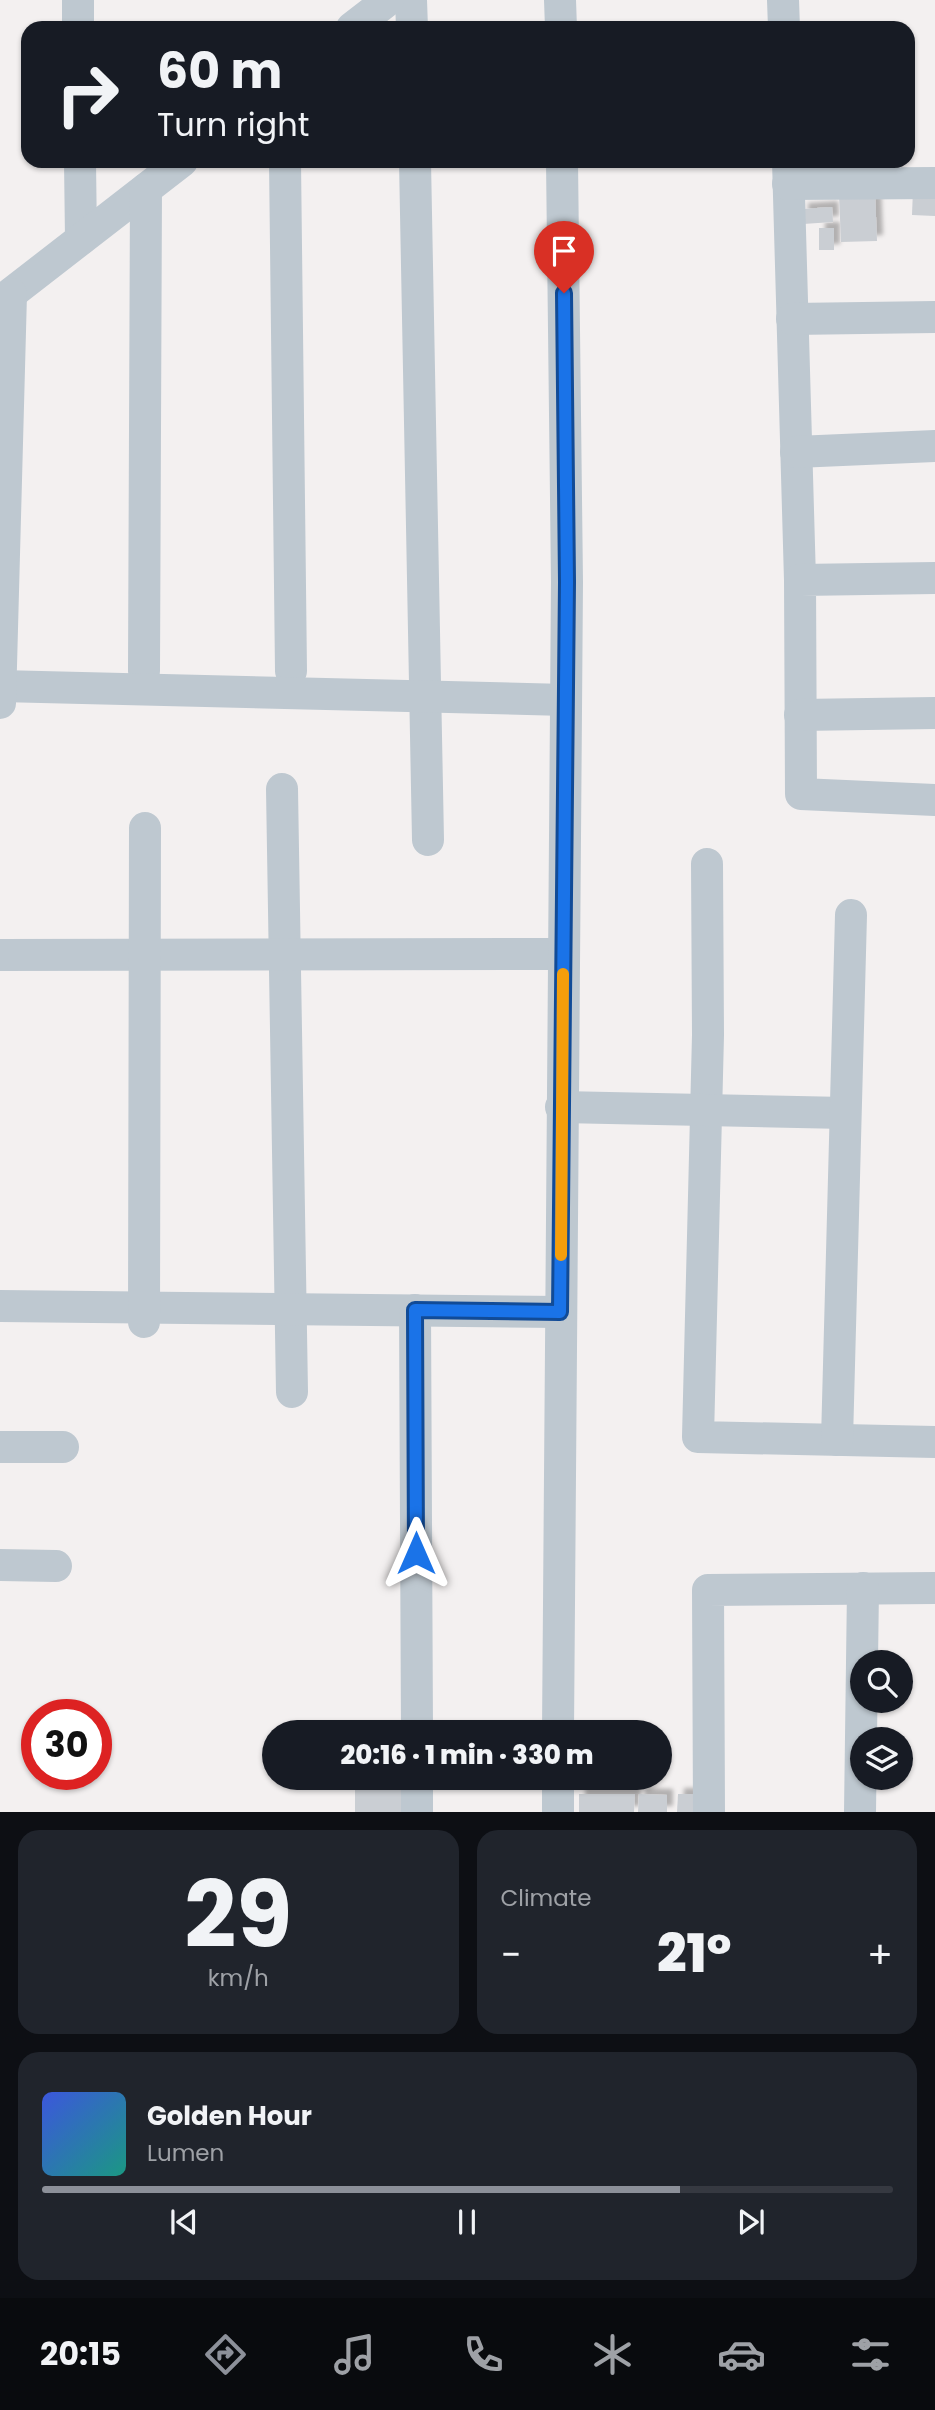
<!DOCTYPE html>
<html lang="en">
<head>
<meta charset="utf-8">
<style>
	body { margin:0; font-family:Poppins,sans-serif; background:#20242c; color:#f1f3f6; height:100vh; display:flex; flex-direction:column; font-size:26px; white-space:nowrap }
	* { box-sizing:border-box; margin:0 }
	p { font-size:23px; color:#9ea1a6 }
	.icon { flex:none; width:38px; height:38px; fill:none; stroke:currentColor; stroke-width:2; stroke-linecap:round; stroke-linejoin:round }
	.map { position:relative; height:1812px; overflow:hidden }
	.panel { display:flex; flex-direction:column; gap:18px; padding:18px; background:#0d0f14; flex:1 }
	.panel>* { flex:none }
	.guide { position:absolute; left:21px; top:21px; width:894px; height:147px; border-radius:21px; box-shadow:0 2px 5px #0004; background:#171b24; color:#f1f3f6; overflow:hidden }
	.fabs { position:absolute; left:850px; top:1650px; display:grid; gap:14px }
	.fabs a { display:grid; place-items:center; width:63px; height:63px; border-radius:50%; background:#171b24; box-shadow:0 2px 5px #0004; font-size:35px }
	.speed { position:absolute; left:21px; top:1699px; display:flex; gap:14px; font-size:35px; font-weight:700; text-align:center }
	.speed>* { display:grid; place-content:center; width:91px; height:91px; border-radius:50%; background:#171b24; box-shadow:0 2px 5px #0004; line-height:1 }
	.speed .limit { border:10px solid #d22; background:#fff; color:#111 }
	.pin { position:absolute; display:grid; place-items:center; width:60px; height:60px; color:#fff; margin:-72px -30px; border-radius:50% 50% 50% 0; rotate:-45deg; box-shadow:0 0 7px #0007 }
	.pin .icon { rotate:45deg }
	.me { position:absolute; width:77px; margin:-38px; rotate:0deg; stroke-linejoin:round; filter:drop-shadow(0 0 5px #0008) }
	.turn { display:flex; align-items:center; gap:24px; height:147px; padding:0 21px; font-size:32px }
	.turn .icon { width:91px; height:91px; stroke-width:2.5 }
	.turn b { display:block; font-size:49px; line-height:60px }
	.big { font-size:52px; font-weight:800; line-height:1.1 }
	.panel .tile { flex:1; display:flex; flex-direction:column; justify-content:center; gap:10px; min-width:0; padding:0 24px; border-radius:21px; background:#20242c }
	.panel .dial { align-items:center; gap:0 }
	.dial b { font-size:91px; line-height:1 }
	.song { display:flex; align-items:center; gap:21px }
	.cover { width:84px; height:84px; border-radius:10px; background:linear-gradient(135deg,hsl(230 70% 55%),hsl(170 70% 35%)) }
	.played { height:7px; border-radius:4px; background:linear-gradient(90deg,#8c9099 75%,#363941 75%) }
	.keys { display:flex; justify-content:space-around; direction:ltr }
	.heat { display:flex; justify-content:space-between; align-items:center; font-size:38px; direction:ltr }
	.panel .tiles { flex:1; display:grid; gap:18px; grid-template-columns:1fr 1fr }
	.tile:last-child { grid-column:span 2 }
	.trip { position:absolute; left:262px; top:1720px; width:410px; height:70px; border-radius:35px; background:#171b24; box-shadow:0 2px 5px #0004; font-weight:800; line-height:70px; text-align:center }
	.menu { display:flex; height:112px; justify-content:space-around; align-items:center; background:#090b0e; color:#9ea1a6 }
	.menu .icon { width:49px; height:49px }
	.menu .selected { color:#8c9099 }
	.menu b { font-size:32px; color:#f1f3f6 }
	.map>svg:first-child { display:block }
</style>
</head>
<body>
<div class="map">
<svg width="935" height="1812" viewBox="0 0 935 1812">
	<defs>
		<filter id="shadow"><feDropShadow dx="6" dy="-6" stdDeviation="2" flood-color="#0004"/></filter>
	</defs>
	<rect width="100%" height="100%" fill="#f3f0f0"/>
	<g fill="#caced3" filter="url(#shadow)">
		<path d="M913,189L935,190V216L912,215Z"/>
		<path d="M875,193L877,241L841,242L839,194Z"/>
		<path d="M832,207L833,222L803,224L802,209Z"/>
		<rect x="819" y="228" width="15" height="22"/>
		<path d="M355,1784L412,1785V1812H355Z"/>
		<path d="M579,1794H635L634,1812H579Z"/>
		<path d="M639,1794L667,1795V1812H638Z"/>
		<path d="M678,1794H697L696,1812H677Z"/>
	</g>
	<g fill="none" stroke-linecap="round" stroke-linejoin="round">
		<g stroke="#bec8d0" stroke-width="32">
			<path d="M78,0V28"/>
			<path d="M411,0L412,28"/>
			<path d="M560,0L561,28"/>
			<path d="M783,0L784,28"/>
			<path d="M352,28L388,0"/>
			<path d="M80,161L81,239"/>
			<path d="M285,161L291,671"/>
			<path d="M415,161L428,840"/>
			<path d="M788,161L800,580"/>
			<path d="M788,184L935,183"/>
			<path d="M0,302L182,161"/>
			<path d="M792,319L935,317"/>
			<path d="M796,452L935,446"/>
			<path d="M935,578L800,580L801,794L935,800"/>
			<path d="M144,671L146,189"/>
			<path d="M0,686L566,700"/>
			<path d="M0,703L11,294"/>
			<path d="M800,715L935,713"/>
			<path d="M282,789L292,1392"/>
			<path d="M707,864L708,1035L698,1437L935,1442"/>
			<path d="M0,955L563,954"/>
			<path d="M561,1107L845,1113"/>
			<path d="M0,1306L560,1312"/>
			<path d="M415,1310L417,1732"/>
			<path d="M144,1322L145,828"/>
			<path d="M837,1440L851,915"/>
			<path d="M0,1447H63"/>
			<path d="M0,1565L56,1566"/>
			<path d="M558,1732L567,582L562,161"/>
			<path d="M417,1778V1812"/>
			<path d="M558,1812V1778"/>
			<path d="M709,1812L708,1590L935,1588"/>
			<path d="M860,1812L863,1588"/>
		</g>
	</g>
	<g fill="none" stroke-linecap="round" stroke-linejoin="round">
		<defs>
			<path id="route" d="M416,1553L415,1310L560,1312L567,582L564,293"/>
		</defs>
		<use href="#route" stroke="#114b97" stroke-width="18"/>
		<use href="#route" stroke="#1a73e8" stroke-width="12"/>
		<path stroke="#f59e0b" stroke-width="12" d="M561,1255L563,974"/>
	</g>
</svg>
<div class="fabs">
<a><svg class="icon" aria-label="search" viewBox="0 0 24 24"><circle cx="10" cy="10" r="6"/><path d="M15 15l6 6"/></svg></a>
<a><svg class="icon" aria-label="layers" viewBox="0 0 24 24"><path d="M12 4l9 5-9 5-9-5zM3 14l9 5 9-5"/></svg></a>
</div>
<div class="speed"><div class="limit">30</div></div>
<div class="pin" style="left:564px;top:293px;background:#d93025"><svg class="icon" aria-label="arrive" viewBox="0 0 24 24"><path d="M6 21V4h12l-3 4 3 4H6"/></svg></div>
<svg class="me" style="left:416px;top:1553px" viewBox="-20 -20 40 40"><path d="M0-17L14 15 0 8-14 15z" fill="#1a73e8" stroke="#fff" stroke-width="4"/></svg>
<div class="trip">20:16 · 1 min · 330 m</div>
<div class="guide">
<div class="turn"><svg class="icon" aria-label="right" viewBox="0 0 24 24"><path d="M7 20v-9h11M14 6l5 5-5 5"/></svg><div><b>60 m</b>Turn right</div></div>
</div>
</div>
<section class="panel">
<div class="tiles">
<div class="tile dial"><b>29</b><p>km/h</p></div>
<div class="tile"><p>Climate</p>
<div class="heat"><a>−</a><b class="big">21°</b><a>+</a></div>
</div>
<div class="tile">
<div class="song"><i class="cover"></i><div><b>Golden Hour</b><p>Lumen</p></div></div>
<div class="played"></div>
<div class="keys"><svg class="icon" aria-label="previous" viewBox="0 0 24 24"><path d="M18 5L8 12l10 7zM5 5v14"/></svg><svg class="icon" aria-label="pause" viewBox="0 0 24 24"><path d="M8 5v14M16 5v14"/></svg><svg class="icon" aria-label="next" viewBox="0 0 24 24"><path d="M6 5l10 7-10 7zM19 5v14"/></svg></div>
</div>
</div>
</section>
<nav class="menu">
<b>20:15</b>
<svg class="icon selected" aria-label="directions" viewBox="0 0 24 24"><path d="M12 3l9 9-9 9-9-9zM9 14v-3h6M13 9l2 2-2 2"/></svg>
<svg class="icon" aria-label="music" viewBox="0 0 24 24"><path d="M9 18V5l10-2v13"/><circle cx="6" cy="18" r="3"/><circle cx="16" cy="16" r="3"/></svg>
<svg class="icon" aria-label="phone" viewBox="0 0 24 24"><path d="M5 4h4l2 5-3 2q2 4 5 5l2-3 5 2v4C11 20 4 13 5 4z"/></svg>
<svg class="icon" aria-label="climate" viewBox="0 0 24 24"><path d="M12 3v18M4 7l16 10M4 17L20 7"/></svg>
<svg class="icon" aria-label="car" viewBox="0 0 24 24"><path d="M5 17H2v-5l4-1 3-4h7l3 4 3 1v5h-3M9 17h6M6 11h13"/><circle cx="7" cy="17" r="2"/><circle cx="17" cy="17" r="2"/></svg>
<svg class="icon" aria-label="filters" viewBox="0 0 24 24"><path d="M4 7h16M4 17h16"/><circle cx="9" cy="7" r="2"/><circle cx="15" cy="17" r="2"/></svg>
</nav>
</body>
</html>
